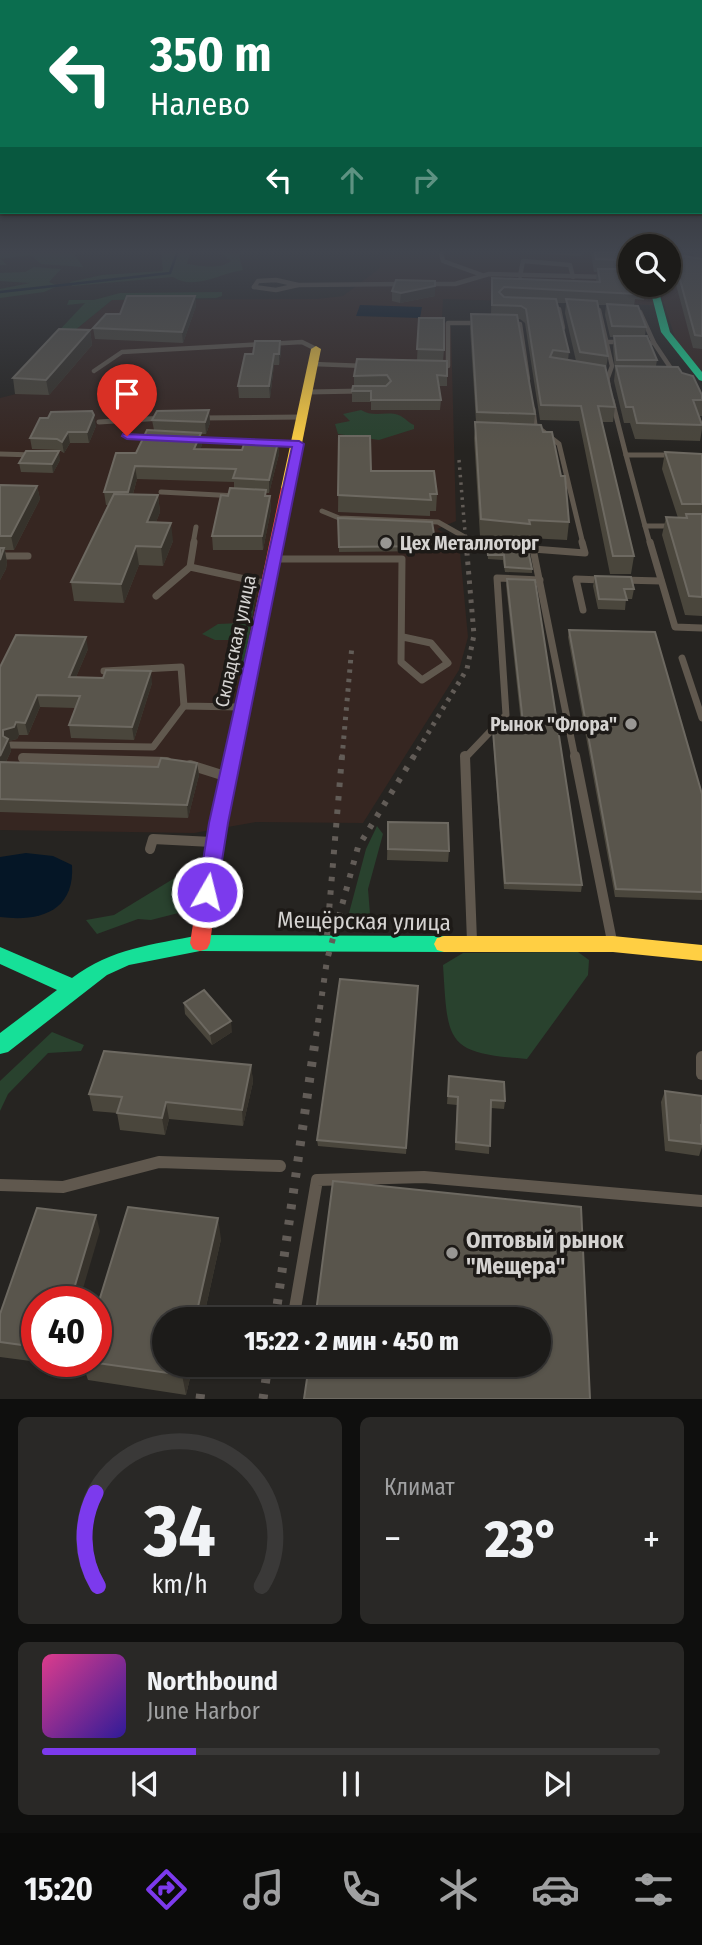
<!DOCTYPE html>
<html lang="ru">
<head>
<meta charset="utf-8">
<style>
	body { margin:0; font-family:"Fira Sans Condensed",sans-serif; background:#292826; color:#f1f3f6; height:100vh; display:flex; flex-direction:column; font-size:26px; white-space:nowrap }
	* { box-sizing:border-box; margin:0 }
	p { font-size:23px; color:#a0a1a2 }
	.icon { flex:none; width:38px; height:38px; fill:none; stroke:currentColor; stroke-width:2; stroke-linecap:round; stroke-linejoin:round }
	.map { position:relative; height:1399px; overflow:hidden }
	.drawer { display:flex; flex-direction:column; gap:18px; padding:18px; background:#0f0f0e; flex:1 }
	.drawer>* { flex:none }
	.banner { position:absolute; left:0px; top:0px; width:704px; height:214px; box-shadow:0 2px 5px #0004,0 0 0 2px #3a3938; background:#0b6e4f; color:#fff; overflow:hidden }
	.tools { position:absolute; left:618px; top:234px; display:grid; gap:14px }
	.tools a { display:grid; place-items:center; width:63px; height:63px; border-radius:50%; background:#1c1b19; box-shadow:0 2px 5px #0004,0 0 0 2px #3a3938; font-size:35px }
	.speed { position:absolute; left:21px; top:1286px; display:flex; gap:14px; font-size:35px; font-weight:700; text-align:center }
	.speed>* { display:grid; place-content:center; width:91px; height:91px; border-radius:50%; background:#1c1b19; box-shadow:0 2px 5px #0004,0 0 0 2px #3a3938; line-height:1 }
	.speed .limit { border:10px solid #d22; background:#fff; color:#111 }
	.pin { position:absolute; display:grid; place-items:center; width:60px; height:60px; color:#fff; margin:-72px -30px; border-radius:50% 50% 50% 0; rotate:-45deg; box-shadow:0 0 7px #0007 }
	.pin .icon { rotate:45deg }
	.me { position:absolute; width:77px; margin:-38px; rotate:8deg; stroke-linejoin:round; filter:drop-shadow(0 0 5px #0008) }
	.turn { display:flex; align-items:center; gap:24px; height:147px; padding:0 35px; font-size:32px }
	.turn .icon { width:91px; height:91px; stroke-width:2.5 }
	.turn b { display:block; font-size:49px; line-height:60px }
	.lanes { display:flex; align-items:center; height:66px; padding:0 35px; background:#0003; justify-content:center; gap:35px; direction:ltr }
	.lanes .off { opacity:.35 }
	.big { font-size:52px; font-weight:800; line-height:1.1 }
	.drawer .tile { flex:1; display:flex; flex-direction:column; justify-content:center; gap:10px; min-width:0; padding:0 24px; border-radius:10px; background:#292826 }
	.drawer .dial { align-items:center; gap:0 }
	.dial svg { height:182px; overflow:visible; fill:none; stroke:#3a3938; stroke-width:7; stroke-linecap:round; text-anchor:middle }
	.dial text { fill:#f1f3f6; stroke:none }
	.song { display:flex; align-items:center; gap:21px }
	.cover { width:84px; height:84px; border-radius:10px; background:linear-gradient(135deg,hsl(330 70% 55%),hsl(250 70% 35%)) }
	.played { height:7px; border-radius:4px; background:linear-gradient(90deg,#7c3aed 25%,#3a3938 25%) }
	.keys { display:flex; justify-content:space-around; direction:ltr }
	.heat { display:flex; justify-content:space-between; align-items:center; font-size:38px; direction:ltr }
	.drawer .tiles { flex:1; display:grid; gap:18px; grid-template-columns:1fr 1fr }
	.tile:last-child { grid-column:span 2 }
	.trip { position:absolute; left:152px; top:1307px; width:399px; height:70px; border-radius:35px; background:#1c1b19; box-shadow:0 2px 5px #0004,0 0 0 2px #3a3938; font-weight:800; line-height:70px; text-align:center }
	.dock { display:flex; height:112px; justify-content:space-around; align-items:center; background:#0b0b0a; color:#a0a1a2 }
	.dock .icon { width:49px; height:49px }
	.dock .current { color:#7c3aed }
	.dock b { font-size:32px; color:#f1f3f6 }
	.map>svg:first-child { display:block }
</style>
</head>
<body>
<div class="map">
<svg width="702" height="1399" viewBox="0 0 702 1399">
	<rect width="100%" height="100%" fill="#262421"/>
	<g fill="#362621">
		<path d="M380,253H630V285H649L654,305L443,299L442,319L451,328L456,521L437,529L459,541L468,637L459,670L363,823L256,822L194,833L0,830V398L16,394L63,340L112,300L317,299L343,296L380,268Z"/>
		<path d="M669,253H702V371L677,344L658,285H668Z"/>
	</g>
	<g fill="#29422e">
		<path d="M0,253H78L75,255L83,267L41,264L31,255L1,259L7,265H0Z"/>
		<path d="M161,253H190L187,264C201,266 219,270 231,261L221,253H242L239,256L243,270C221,273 194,291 173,277L72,286L70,282L102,275L163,271Z"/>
		<path d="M34,267L61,269L49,282L58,286L44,292L0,298V289L30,283L0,281V273L25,272Z"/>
		<path d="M222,292V296L216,298L112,300L63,340L52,338L85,303L67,305L69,300H94L120,293Z"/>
		<path d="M361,410C373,417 382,412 395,414C403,415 407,422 414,425V429L379,440L338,434L335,424L350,421L343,414Z"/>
		<path d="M256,590L244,675L231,677L229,661L234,640H215L202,634L218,624L241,623L247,591Z"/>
		<path d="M377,826L383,834L368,889L370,914L366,925L358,927L350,923L348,917L366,849Z"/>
		<path d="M196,865L201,880L186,911L151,920L138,919L97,934L86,920L114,915Z"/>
		<path d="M578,952L589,960L588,975L527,1059C445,1053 448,1043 443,965L463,953Z"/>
		<path d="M52,1032L84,1045L81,1051L48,1053L8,1094L0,1111V1081Z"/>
	</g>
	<g fill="#051626">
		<path d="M360,305L422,307L420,318L356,316Z"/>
		<path d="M26,853L53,856L72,865C75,912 39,922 0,917V857Z"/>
	</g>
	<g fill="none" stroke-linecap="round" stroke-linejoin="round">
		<path stroke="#051626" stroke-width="2.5" d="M0,292L170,273L177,253"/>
		<g stroke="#60584e" stroke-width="4.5">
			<path d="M441,253L443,261L482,275"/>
			<path d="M520,276L523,261L570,265L573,277"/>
			<path d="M424,284H455L489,274L606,277"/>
			<path d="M254,287L258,281L276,280L298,285L405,284"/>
			<path d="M254,287L276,290L298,285"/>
			<path d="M559,309L563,328"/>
			<path d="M599,310L612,366L607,380"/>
			<path d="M632,312H640L654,343H639"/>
			<path d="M509,324H520L528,379"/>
			<path d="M606,342H623"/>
			<path d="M654,343L676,376"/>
			<path d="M313,364L365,366"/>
			<path d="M437,366H448V323H478"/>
			<path d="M94,371L122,352L302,342L316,349"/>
		</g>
		<g stroke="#60584e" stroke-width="5">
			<path d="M607,378L608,384"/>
			<path d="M308,392L361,391"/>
			<path d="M612,400L626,455"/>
			<path d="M533,409L535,425L559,444L583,544"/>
			<path d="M200,418L302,417"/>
			<path d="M99,422L163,418"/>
			<path d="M127,436L152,437"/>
			<path d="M193,439L254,443"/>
			<path d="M270,444H299"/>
			<path d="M0,454L35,455"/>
			<path d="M161,492L237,496"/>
			<path d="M322,511L339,518L438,522L477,544"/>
			<path d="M645,526L626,455H675"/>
			<path d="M193,544L196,527"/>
			<path d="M650,544L645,526H673"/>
		</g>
		<g stroke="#60584e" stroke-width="7">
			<path d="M474,542L533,549"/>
			<path d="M650,542L675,627L702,628"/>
			<path d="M0,556H28"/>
			<path d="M273,559H402L401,662L422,680L448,663L431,643L403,637"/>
			<path d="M190,567L268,584"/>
			<path d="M622,580L661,581"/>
			<path d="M156,596L190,567L194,542"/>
			<path d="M583,610L576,579L602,580"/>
			<path d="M682,658L702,718"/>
			<path d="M104,671L181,667L184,706L240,707"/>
			<path d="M11,745L153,747L184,706"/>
			<path d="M465,758L506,715L497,578L540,580"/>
			<path d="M575,758L533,549L585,553L582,542"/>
		</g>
		<g stroke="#60584e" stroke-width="10">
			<path d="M465,756L472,941"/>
			<path d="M575,756L612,941"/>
			<path d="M23,758L167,762"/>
			<path d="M190,765L225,776"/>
			<path d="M150,849L153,839L212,842"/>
		</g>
		<g stroke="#60584e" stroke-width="12">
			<path d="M702,1057V1074"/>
			<path d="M0,1185L63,1187L159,1162L280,1166"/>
			<path d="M293,1320L317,1180L424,1177L702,1201"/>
		</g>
		<g fill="#16e098" fill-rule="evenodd">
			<path d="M649,285H657L670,332L702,372V381L699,380L661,332Z"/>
			<path d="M200,935L444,936L451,938L454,944L451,950L444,952L200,951L129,965L107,975L8,1052L0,1054V1033L57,990L0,964V947L72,978C112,948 152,945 200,935Z"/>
		</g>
		<g fill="#ffcf43" fill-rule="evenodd">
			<path d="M316,346L321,349L293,488L287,492L281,488L311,349Z"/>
			<path d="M444,936H613L702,945V961L613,952H444L437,950L434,944L437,938Z"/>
		</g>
		<path fill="#f24e42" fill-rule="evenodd" d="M287,484L293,488L224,842L210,943L207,949L200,951L193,949L190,943L206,842L281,488Z"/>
		<path stroke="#625c57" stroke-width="3.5" stroke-dasharray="2.5 5" stroke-linecap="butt" d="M459,460L466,544"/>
		<g stroke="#625c57" stroke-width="5" stroke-dasharray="3.5 6" stroke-linecap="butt">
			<path d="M342,758L352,645"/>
			<path d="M413,758L467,669L474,635L466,542"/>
		</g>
		<g stroke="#625c57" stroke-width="6" stroke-dasharray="4.5 9" stroke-linecap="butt">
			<path d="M327,935L342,756"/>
			<path d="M316,1036L327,960L358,847L414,756"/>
		</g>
		<g stroke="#625c57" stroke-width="9" stroke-dasharray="5 11" stroke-linecap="butt">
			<path d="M275,1320L316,1035"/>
			<path d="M200,1399L201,1391"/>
			<path d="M263,1399L268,1365"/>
		</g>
	</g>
	<g fill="#4a463c" fill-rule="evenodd">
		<path d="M525,253H582L581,256Z"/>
		<path d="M591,253H627V262L646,287L644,300L635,299L634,306L646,327L645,336L657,360L656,366L682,373L702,395V416H700L702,422V429L700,441L635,439L630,423H624L614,381L615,371L613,347L614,337H610L605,315L606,305H598L608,356L606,369L615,407L613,422H601L634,556L631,574H610L579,421L540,420L525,323L520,319H518L535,414L534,424L543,432L569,522L567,540L528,538V542L480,536L474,438L476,422L470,328L471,314H491L492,278L596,281L597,272H594ZM557,303H566L565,313L576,361L568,360L569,352Z"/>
		<path d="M693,253H702V349L693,348L671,266L673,254L694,257Z"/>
		<path d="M392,291L435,296L400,303L392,301Z"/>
		<path d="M195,296L196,306L183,343L95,339L93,328Z"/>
		<path d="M419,318L444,350L443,361L447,376V386H439L441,400L440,410H371V402H352V391L354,386V376L417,360Z"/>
		<path d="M90,330L92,345L49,395L15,394L13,378Z"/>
		<path d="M281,352L279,365H274L270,398H239L238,386L245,354Z"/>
		<path d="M209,410L210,423L206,434H201L202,445L200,449L242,450L278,442L279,454L269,493H266V496H270L271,509L263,550H213L212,536L228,496L234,488V482L137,479L133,494L158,495L160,512L156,522L173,541L163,566L139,565L124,603L74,601L71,582L108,505H106L104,492L154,430L152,420Z"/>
		<path d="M96,426L89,443H70L64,453L59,450L32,449L30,438Z"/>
		<path d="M339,436L371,471L437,494L436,511H430V516L338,512Z"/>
		<path d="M665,452L702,454V616L685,615L662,535L666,517L678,518L662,469Z"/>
		<path d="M60,460L53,473L21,472L19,463Z"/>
		<path d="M0,485L37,486L40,499L14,550H5L7,562L6,569L0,580Z"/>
		<path d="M338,518L436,546L435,551L339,552Z"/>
		<path d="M487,545L532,569V573L505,572L503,560L488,559Z"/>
		<path d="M595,576L634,589L632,599H626L625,610L598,609L593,586Z"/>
		<path d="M507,579L582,885L581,892L504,889L493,738V731L522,732L506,585Z"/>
		<path d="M569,630L702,794V900L615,897L568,637Z"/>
		<path d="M88,649L76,677L152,683L134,740L71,738L69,725L75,708L40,707L28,735H19L17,739L9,741L11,751L6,762L158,767L197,763L199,775L188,818L0,812V667Z"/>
		<path d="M388,822L449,851L448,862L387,860Z"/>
		<path d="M418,991L406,1154L318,1146L317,1140Z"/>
		<path d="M184,1003L232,1032L212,1045L185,1014Z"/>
		<path d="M251,1065L253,1082L243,1126L169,1119L165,1135L120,1130L117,1113L93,1111L89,1094Z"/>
		<path d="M449,1076L505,1101L504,1109L491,1108L489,1154L455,1150L457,1105L447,1104Z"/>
		<path d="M665,1091L702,1096V1147L699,1156L665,1151L661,1102Z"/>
		<path d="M100,1231L37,1302V1362H61V1365L0,1357V1314Z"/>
		<path d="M221,1239L203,1320H164L193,1365L186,1395L88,1380L82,1362H96Z"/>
	</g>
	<g fill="#36322b">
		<path d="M435,286V296L400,303L401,293Z"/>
		<path d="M195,296L196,306L183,343L182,332Z"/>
		<path d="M90,330L92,345L49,395L46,380Z"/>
		<path d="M280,341L281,352L279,365V354Z"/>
		<path d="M274,354V365L270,398L269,386Z"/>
		<path d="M209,410L210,423L206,434L205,422Z"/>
		<path d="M94,415L96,426L89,443L87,432Z"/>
		<path d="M68,432L70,443L64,453L62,442Z"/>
		<path d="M201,433L202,445L195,461L194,449Z"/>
		<path d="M278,442L279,454L269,493V480Z"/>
		<path d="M59,451L60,460L53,473L52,464Z"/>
		<path d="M135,466L137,479L130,504L128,492Z"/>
		<path d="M37,486L40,499L14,550L11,536Z"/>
		<path d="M158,495L160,512L149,540L147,522Z"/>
		<path d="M270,496L271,509L263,550L262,536Z"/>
		<path d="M171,523L173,541L163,566L161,547Z"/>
		<path d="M136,546L139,565L124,603L121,584Z"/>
		<path d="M4,548L7,562L6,569L0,580V560Z"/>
		<path d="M86,637L88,649L71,689L69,677Z"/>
		<path d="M151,671L152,683L134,740L132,727Z"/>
		<path d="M37,695L40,707L28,735L25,723Z"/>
		<path d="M16,722L19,735L17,739L9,741L11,751L0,774V756L3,730Z"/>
		<path d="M197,763L199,775L188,818L187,805Z"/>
		<path d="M231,1021L232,1032L212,1045L210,1034Z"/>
		<path d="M251,1065L253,1082L243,1126L242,1110Z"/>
		<path d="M166,1102L169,1119L165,1135L162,1118Z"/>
		<path d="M96,1215L100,1231L79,1302H70Z"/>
		<path d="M218,1218L221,1239L203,1320H195Z"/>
		<path d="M184,1365H193L186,1395L182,1375Z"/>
	</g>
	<g fill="#59554c" stroke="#6d6961" stroke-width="2">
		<path d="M595,253H627V262H630V285H646V287L634,286L636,294L504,287L499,292L504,297L556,299L569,352L553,350L550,357L605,366L615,407L598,406L634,556H613L581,406L541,405L526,309L521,306L492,305V278L600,282L598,269H622L626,264L623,260L596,259Z"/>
		<path d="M673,254L702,259V336L695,335Z"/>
		<path d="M396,280L435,281V286L401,293L392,291Z"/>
		<path d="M127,296H195L182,332L93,328L106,314H120Z"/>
		<path d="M566,299L597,301L608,356L580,352Z"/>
		<path d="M607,304L638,306L646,327L612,326Z"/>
		<path d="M471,314L517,315L535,414L477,412Z"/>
		<path d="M419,318H444V350L417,349Z"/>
		<path d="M59,329L90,330L46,380L13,378Z"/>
		<path d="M614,336H647L657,360H617Z"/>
		<path d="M255,341H280L279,354H274L269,386H238L245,354H253Z"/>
		<path d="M357,359L447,361V376L437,375L441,400H371V391H352L353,386H386L391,381L387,375L354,376Z"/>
		<path d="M616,366L678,367L682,373L693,376L702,395V400H693L702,425L637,423L633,407H626Z"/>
		<path d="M209,410L205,422L152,420L157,411Z"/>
		<path d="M92,411L94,415L87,432H68L62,442L57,439L30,438L40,418H48L51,412Z"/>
		<path d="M475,422L541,425L543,432H552L561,476H565L569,522L529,520L530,524L481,519Z"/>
		<path d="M147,430L201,433L194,449L242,450L245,441L278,442L269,480L233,478L236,469L135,466L128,492H104L116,453H136Z"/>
		<path d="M339,436H370L371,471H434L437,494H430L431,500L338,495Z"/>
		<path d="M26,451H59L52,464L19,463Z"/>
		<path d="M665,452L702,454V504H682Z"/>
		<path d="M0,485L37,486L11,536H0Z"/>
		<path d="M230,488L266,490L265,496H270L262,536H212L221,495L228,496Z"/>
		<path d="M114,494L158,495L147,522L171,523L161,547L136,546L121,584L71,582Z"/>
		<path d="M686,514H702V597L689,596L666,517L687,518Z"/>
		<path d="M338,518L432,522L436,546L339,547Z"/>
		<path d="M487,545L528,550L532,569L505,567L504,555H488Z"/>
		<path d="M0,548H4L0,560Z"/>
		<path d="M595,576L631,577L634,589H624L627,600L599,599Z"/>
		<path d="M507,579L535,580L582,885L505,883L493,731L524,732Z"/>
		<path d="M569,630L655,632L702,794V892L616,889Z"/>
		<path d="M16,635L86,637L69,677L103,678L106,670L151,671L132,727L69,725L80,696L37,695L25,723L16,722L14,727L3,730V736L8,739L0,756V667Z"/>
		<path d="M161,758L197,763L187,805L0,799V762L158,767Z"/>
		<path d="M388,822L448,823L449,851L388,849Z"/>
		<path d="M340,979L418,986L406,1148L317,1140Z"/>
		<path d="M204,990L231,1021L210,1034L184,1003Z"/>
		<path d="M104,1051L251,1065L242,1110L166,1102L162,1118L117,1113L122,1097L89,1094Z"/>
		<path d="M449,1076L504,1082L505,1101L491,1100L490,1146L456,1142L458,1097L448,1096Z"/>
		<path d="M665,1091L702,1096V1125H701L702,1144L669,1140Z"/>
		<path d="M333,1181L581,1207L590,1399H304L309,1365H539V1320H315Z"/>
		<path d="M128,1207L218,1218L195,1320H164V1365H184L182,1375L90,1362H96V1311Z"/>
		<path d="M37,1208L96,1215L70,1302H37V1347L0,1342V1314Z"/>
	</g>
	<linearGradient id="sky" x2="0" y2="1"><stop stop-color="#151412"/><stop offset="0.56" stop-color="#41454e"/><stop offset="1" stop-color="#41454e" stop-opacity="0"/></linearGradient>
	<rect width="702" height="449" fill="url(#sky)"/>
	<path fill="#7c3aed" stroke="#51269a" stroke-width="2" d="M123,434L299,441L304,444L228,823L217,892L207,900L198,892L209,823L292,447L127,439L122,436Z"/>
	<g fill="#989693" stroke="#1d1a17" stroke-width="2.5">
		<circle cx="386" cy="543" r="7"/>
		<circle cx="631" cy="724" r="7"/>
		<circle cx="452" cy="1253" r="7"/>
	</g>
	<g text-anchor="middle" stroke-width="7" stroke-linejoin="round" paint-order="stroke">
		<g font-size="19" font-weight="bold" fill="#d5d3d1" stroke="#1d1a17" text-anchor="start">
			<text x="400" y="550">Цех Металлоторг</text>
			<text x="617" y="731" text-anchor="end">Рынок "Флора"</text>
		</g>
		<g font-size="19" fill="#d5d3d1" stroke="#1d1a17">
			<text transform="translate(235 641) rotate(-78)" y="7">Складская улица</text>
		</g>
		<g font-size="23" fill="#d5d3d1" stroke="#1d1a17">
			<text transform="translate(364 921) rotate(1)" y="8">Мещёрская улица</text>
		</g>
		<g font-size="23" font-weight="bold" fill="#d5d3d1" stroke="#1d1a17" text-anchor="start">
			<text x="466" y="1248">Оптовый рынок<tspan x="466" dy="26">"Мещера"</tspan></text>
		</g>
	</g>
</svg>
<div class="tools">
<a><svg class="icon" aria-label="search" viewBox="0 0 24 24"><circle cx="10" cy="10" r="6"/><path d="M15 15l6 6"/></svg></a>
</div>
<div class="speed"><div class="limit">40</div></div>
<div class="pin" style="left:127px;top:436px;background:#d93025"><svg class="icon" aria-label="arrive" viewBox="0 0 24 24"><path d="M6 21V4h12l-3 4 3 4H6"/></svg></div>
<svg class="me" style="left:207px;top:892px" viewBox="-20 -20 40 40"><circle r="17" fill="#7c3aed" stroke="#fff" stroke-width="3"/><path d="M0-11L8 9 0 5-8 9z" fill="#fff"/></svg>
<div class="trip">15:22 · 2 мин · 450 m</div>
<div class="banner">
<div class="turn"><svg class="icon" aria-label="left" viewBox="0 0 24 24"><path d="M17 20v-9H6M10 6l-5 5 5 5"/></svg><div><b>350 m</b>Налево</div></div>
<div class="lanes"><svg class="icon" aria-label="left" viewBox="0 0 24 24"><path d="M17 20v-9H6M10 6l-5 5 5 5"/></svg><svg class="icon off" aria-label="ahead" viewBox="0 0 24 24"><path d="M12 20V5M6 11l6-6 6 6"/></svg><svg class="icon off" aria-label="right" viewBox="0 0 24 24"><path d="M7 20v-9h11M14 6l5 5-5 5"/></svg></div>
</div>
</div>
<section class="drawer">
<div class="tiles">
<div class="tile dial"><svg viewBox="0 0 100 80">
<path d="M14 69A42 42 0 1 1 86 69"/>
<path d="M14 69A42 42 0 0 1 13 28" stroke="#7c3aed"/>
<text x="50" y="56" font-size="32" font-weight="700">34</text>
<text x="50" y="72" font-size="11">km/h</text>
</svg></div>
<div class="tile"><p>Климат</p>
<div class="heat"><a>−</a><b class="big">23°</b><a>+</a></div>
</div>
<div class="tile">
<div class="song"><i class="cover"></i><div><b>Northbound</b><p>June Harbor</p></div></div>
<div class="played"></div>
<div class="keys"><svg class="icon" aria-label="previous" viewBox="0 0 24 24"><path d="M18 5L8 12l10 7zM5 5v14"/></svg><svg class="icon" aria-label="pause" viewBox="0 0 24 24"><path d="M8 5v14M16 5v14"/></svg><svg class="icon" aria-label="next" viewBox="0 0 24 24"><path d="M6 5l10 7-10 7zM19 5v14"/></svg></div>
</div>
</div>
</section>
<nav class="dock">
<b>15:20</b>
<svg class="icon current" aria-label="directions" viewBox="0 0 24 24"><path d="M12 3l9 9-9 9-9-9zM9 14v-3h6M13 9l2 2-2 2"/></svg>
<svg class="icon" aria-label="music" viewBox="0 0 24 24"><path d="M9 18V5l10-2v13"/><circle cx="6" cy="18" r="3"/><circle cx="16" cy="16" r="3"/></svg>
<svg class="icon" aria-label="phone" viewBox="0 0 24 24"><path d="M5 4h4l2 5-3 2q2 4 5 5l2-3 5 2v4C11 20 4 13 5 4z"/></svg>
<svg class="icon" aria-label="climate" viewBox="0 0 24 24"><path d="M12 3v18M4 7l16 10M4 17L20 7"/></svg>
<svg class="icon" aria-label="car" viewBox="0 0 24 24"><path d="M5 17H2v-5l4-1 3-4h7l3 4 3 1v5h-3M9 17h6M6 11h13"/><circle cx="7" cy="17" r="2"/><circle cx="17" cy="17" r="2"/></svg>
<svg class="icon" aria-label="filters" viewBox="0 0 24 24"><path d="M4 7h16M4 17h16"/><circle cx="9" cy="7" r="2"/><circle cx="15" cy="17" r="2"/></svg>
</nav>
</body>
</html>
